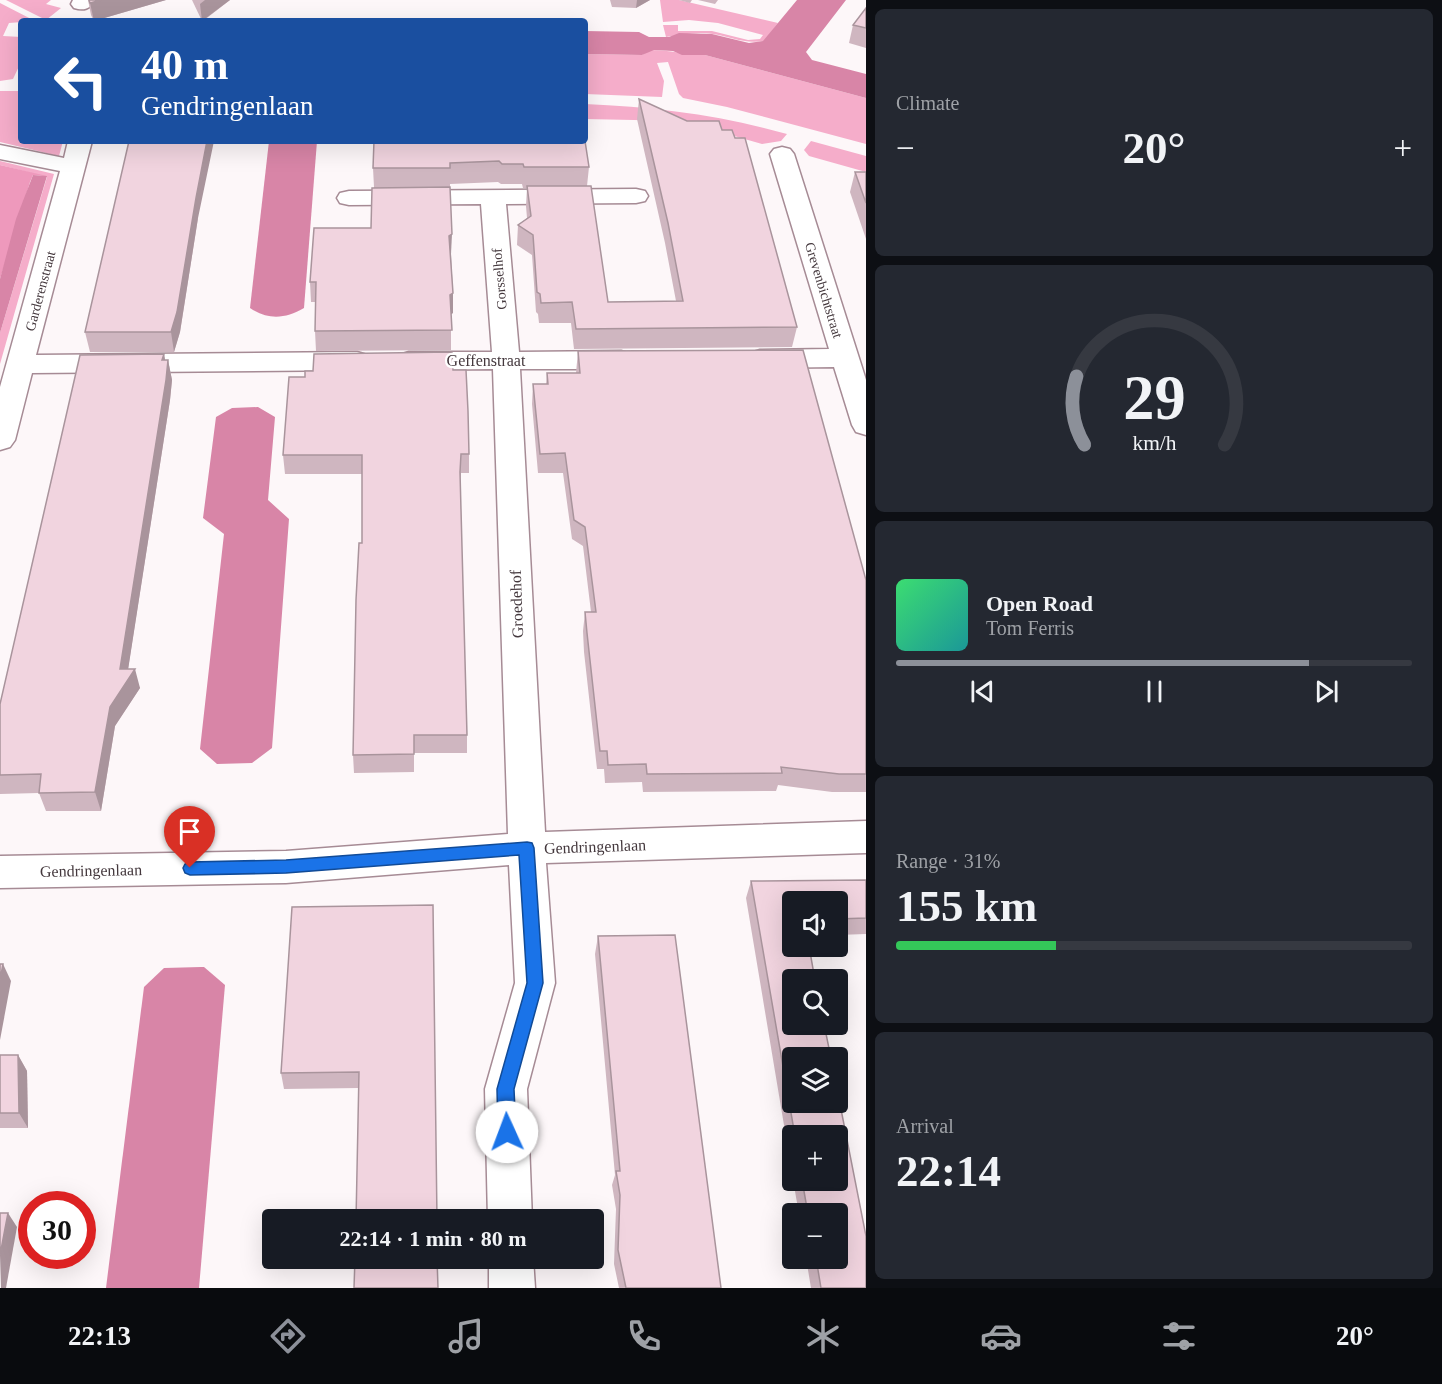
<!DOCTYPE html>
<html lang="en">
<head>
<meta charset="utf-8">
<style>
	body { margin:0; font-family:"Times New Roman",serif; background:#242831; color:#f1f3f6; height:100vh; display:flex; flex-direction:column; font-size:22px; white-space:nowrap }
	* { box-sizing:border-box; margin:0 }
	p { font-size:20px; color:#9ea1a6 }
	.icon { flex:none; width:33px; height:33px; fill:none; stroke:currentColor; stroke-width:2; stroke-linecap:round; stroke-linejoin:round }
	.map { position:relative; flex:1; overflow:hidden }
	.details { display:flex; flex-direction:column; gap:9px; padding:9px; background:#0d0f14; width:576px }
	.details>* { flex:none }
	.top-card { position:absolute; left:18px; top:18px; width:570px; height:126px; border-radius:6px; box-shadow:0 6px 24px #0002; background:#1a4fa0; color:#fff; overflow:hidden }
	.buttons { position:absolute; left:782px; top:891px; display:grid; gap:12px }
	.buttons a { display:grid; place-items:center; width:66px; height:66px; border-radius:6px; background:#171b24; box-shadow:0 6px 24px #0002; font-size:30px }
	.speed { position:absolute; left:18px; top:1191px; display:flex; gap:12px; font-size:30px; font-weight:700; text-align:center }
	.speed>* { display:grid; place-content:center; width:78px; height:78px; border-radius:50%; background:#171b24; box-shadow:0 6px 24px #0002; line-height:1 }
	.speed .limit { border:9px solid #d22; background:#fff; color:#111 }
	.pin { position:absolute; display:grid; place-items:center; width:51px; height:51px; color:#fff; margin:-62px -26px; border-radius:50% 50% 50% 0; rotate:-45deg; box-shadow:0 0 6px #0007 }
	.pin .icon { rotate:45deg }
	.me { position:absolute; width:66px; margin:-33px; rotate:358deg; stroke-linejoin:round; filter:drop-shadow(0 0 4px #0008) }
	.turn { display:flex; align-items:center; gap:21px; height:126px; padding:0 24px; font-size:27px }
	.turn .icon { width:78px; height:78px; stroke-width:2.5 }
	.turn b { display:block; font-size:42px; line-height:51px }
	.big { font-size:45px; font-weight:800; line-height:1.1 }
	.details .tile { flex:1; display:flex; flex-direction:column; justify-content:center; gap:9px; min-width:0; padding:0 21px; border-radius:9px; background:#242831 }
	.details .dial { align-items:center; gap:0 }
	.dial svg { height:156px; overflow:visible; fill:none; stroke:#363941; stroke-width:7; stroke-linecap:round; text-anchor:middle }
	.dial text { fill:#f1f3f6; stroke:none }
	.song { display:flex; align-items:center; gap:18px }
	.cover { width:72px; height:72px; border-radius:9px; background:linear-gradient(135deg,hsl(140 70% 55%),hsl(180 70% 35%)) }
	.played { height:6px; border-radius:3px; background:linear-gradient(90deg,#8c9099 80%,#363941 80%) }
	.keys { display:flex; justify-content:space-around; direction:ltr }
	.heat { display:flex; justify-content:space-between; align-items:center; font-size:33px; direction:ltr }
	.charge { height:9px; border-radius:4px; background:linear-gradient(90deg,#34c759 31%,#363941 0) }
	.trip { position:absolute; left:262px; top:1209px; width:342px; height:60px; border-radius:6px; background:#171b24; box-shadow:0 6px 24px #0002; font-weight:800; line-height:60px; text-align:center }
	.menu { display:flex; height:96px; justify-content:space-around; align-items:center; background:#090b0e; color:#9ea1a6 }
	.menu .icon { width:42px; height:42px }
	.menu .active { color:#8c9099 }
	.menu b { font-size:27px; color:#f1f3f6 }
	main { display:flex; flex:1; min-height:0 }
	.map>svg:first-child { display:block }
</style>
</head>
<body>
<main>
<div class="map">
<svg width="866" height="1288" viewBox="0 0 866 1288">
	<rect width="100%" height="100%" fill="#fdf7f9"/>
	<g fill="#f5adca">
		<path d="M6,0H51L46,4L61,8L46,20Z"/>
		<path d="M660,0H679L778,23L764,41C743,44 732,37 713,34C697,31 681,35 666,37L663,25H678V31H712L748,40L760,39L763,35L718,23L689,20L663,22Z"/>
		<path d="M0,3L35,21L9,23L3,36L21,37V62L13,79L0,81Z"/>
		<path d="M650,50C670,50 686,55 705,55L866,98V144L727,107L683,98L679,94L668,62L657,63L664,81L662,97L585,94V54L642,55Z"/>
		<path d="M0,91H21V141H63L59,156L0,142Z"/>
		<path d="M585,104C655,107 720,115 787,134L781,141L762,144L682,121L585,119Z"/>
		<path d="M811,141L866,156V172L809,156L804,150Z"/>
		<path d="M0,161L54,174L0,364V333L47,177L0,165Z"/>
	</g>
	<path fill="#ee99bc" d="M0,165L47,176L33,175L30,182L0,279Z"/>
	<g fill="#d885a7">
		<path d="M797,0H846L806,52L812,60L866,74V98L705,55H682L673,51L654,50L642,55L585,54V31L639,32L649,37H669L679,33L712,34L749,43L763,41Z"/>
		<path d="M269,141H317L304,308C285,319 268,320 250,308Z"/>
		<path d="M33,175L47,176L0,333V279L16,219Z"/>
		<path d="M258,407L275,417L268,500L289,519L272,748L252,763L217,764L200,749L224,534L203,518L216,417L232,408Z"/>
		<path d="M201,967H204L225,985L199,1288H106L144,987L164,968Z"/>
	</g>
	<g fill="none" stroke-linecap="round" stroke-linejoin="round">
		<defs>
			<g id="minor">
				<path d="M73,0H96C90,9 84,11 74,8L71,4Z"/>
				<path d="M68,141H92L36,355L357,352L367,355L371,361L367,367L357,370L32,373L15,440L10,447L0,450V387L60,171L0,159V145L64,158Z"/>
				<path d="M782,147L790,149L794,154L866,380V435L856,432L852,425L834,367L760,368L750,365L746,359L750,353L760,350L829,349L770,154L774,149Z"/>
				<path d="M636,189L645,191L648,196L645,201L636,203L506,204L519,352L621,351L631,354L635,360L631,366L621,369H520L545,832L866,821V853L546,863L555,983L527,1089L532,1220H488L485,1089L515,983L509,865L286,883L0,888V856L286,851L508,834L493,369L409,370L399,367L395,361L399,355L409,352H492L481,204L349,205L340,203L337,198L340,193L349,191Z"/>
				<path d="M489,1258H533L535,1288H489Z"/>
			</g>
		</defs>
		<use href="#minor" stroke="#a68b95" stroke-width="3"/>
		<use href="#minor" fill="#fff" fill-rule="evenodd"/>
	</g>
	<g fill="#cfb6c0">
		<path d="M88,0H166L94,21L91,15Z"/>
		<path d="M192,0H230L203,21H202Z"/>
		<path d="M610,0H650L636,8L612,7Z"/>
		<path d="M679,0H692L690,3Z"/>
		<path d="M698,0H718L715,4Z"/>
		<path d="M866,8V48L849,43L853,25Z"/>
		<path d="M639,99L687,121L722,130L797,327L792,347L574,349L571,323H539L538,314L536,312L532,255L517,245L518,225L527,218L526,206L527,188H523L522,184H501L498,182L450,184L451,254L453,293V313L451,314V350L316,351L315,331L316,302H311L310,282L371,228L374,187L373,168L374,141L589,167L587,186L608,302L676,301L665,243L637,119Z"/>
		<path d="M855,172H866V239L850,192Z"/>
		<path d="M198,218L180,332L174,352H90L85,332Z"/>
		<path d="M578,351L866,580V792H832L778,785L776,791L643,792L642,782L605,783L604,769H597L584,652L583,631L585,612H591L583,546L572,539L563,473H538L532,404L533,384H546L547,373H576Z"/>
		<path d="M164,354L165,360H168L172,380L170,400L128,669L140,688L115,726L101,811H46L39,793L0,794V704Z"/>
		<path d="M453,370L469,454V473H461L460,483L467,735V753H414V772L354,773L353,755L362,543V474H285L283,455Z"/>
		<path d="M866,880V934L837,935V902H792V946H809L815,980H792V1024H824L831,1058H792V1102H837V1089L866,1236V1288H811L806,1258H837V1214H799L793,1180H837V1136H792V1173L746,898L751,881Z"/>
		<path d="M433,905L359,1088L284,1089L281,1073Z"/>
		<path d="M598,936L721,1288H619L614,1264L616,1209L612,1185L615,1175L595,954Z"/>
		<path d="M0,1055H18L27,1071L28,1128H0Z"/>
	</g>
	<g fill="#a9949c">
		<path d="M101,0H166L94,21L90,3Z"/>
		<path d="M205,0H230L202,21L200,4Z"/>
		<path d="M637,0H650L636,8Z"/>
		<path d="M207,141H214L198,218L180,332L174,352L171,332L196,198Z"/>
		<path d="M452,234L451,254L449,256V236Z"/>
		<path d="M453,293V313L450,315V295Z"/>
		<path d="M164,354L167,371L168,360L172,380L170,400L126,683L135,669L140,688L115,726L101,811L95,792L110,707L162,360Z"/>
		<path d="M3,964L11,981L0,1040V980Z"/>
		<path d="M18,1055L27,1071L28,1128L19,1113Z"/>
		<path d="M8,1213L17,1227L6,1288H1L0,1255Z"/>
	</g>
	<g fill="#f1d4df" stroke="#a9949c" stroke-width="1.5">
		<path d="M89,0H101L90,3Z"/>
		<path d="M866,8V28L853,25Z"/>
		<path d="M639,99L687,121H719L722,130H732L735,138H745L797,327L576,329L572,302L541,303L540,294L537,292L533,235L518,225L531,216L527,186H591L608,302L683,301L668,223Z"/>
		<path d="M129,141H207L196,198L177,312L171,332H85Z"/>
		<path d="M374,141H585L589,167H524L523,164H502L499,161L450,163V168H373Z"/>
		<path d="M855,172H866V203Z"/>
		<path d="M450,187L452,234L449,236L453,293L450,295L452,330L315,331L316,282H310L314,228H371L372,188Z"/>
		<path d="M803,350L866,580V774H839L781,767L782,773L647,774L646,764L608,765L607,751H600L587,633L585,612H596L585,527L574,520L565,453L540,454L533,384H548L547,373H580L578,351Z"/>
		<path d="M452,352L453,370H466L468,411L469,454H461L460,472L467,735H414V754L353,755L356,600L359,543H362V455H283L289,377H305V371H313L314,354Z"/>
		<path d="M164,354L162,360H168L166,380L120,669H135L110,707L95,792L39,793L41,774L0,775V704L80,355Z"/>
		<path d="M866,880V918L837,919V902H792V946H809L815,980H792V1024H824L831,1058H792V1102H837V1089L866,1236V1288H821L816,1258H837V1214H808L802,1180H837V1136H795L751,881Z"/>
		<path d="M433,905L437,1220H356L359,1072L281,1073L292,907Z"/>
		<path d="M675,935L721,1288H626L618,1250L620,1195L616,1171H620L598,936Z"/>
		<path d="M0,964H3L0,980Z"/>
		<path d="M0,1055H18L19,1113H0Z"/>
		<path d="M0,1213H8L0,1255Z"/>
		<path d="M355,1258H437L438,1288H354Z"/>
	</g>
	<path fill="#1a73e8" stroke="#114b97" stroke-width="1.5" d="M527,842L532,843L534,848L543,983L514,1089L516,1132L513,1139L507,1141L501,1139L498,1132L497,1089L527,983L519,855L286,873L190,875L185,873L183,868L185,864L190,862L286,860Z"/>
	<g text-anchor="middle" stroke-width="4.5" stroke-linejoin="round" paint-order="stroke">
		<g font-size="14" fill="#44383d" stroke="#fff">
			<text transform="translate(499 279) rotate(-95)" y="5">Gorsselhof</text>
			<text transform="translate(824 290) rotate(73)" y="5">Grevenbichtstraat</text>
			<text transform="translate(40 291) rotate(-75)" y="5">Garderenstraat</text>
		</g>
		<g font-size="16" fill="#44383d" stroke="#fff">
			<text x="486" y="366">Geffenstraat</text>
			<text transform="translate(516 604) rotate(-92)" y="6">Groedehof</text>
			<text transform="translate(595 846) rotate(-2)" y="6">Gendringenlaan</text>
			<text transform="translate(91 870) rotate(-1)" y="6">Gendringenlaan</text>
		</g>
	</g>
</svg>
<div class="buttons">
<a><svg class="icon" aria-label="sound" viewBox="0 0 24 24"><path d="M4 9h4l5-4v14l-5-4H4zM17 9q2 3 0 6"/></svg></a>
<a><svg class="icon" aria-label="search" viewBox="0 0 24 24"><circle cx="10" cy="10" r="6"/><path d="M15 15l6 6"/></svg></a>
<a><svg class="icon" aria-label="layers" viewBox="0 0 24 24"><path d="M12 4l9 5-9 5-9-5zM3 14l9 5 9-5"/></svg></a>
<a>+</a>
<a>−</a>
</div>
<div class="speed"><div class="limit">30</div></div>
<div class="pin" style="left:190px;top:868px;background:#d93025"><svg class="icon" aria-label="arrive" viewBox="0 0 24 24"><path d="M6 21V4h12l-3 4 3 4H6"/></svg></div>
<svg class="me" style="left:507px;top:1132px" viewBox="-20 -20 40 40"><circle r="19" fill="#fff"/><path d="M0-13L10 11 0 6-10 11z" fill="#1a73e8"/></svg>
<div class="trip">22:14 · 1 min · 80 m</div>
<div class="top-card">
<div class="turn"><svg class="icon" aria-label="left" viewBox="0 0 24 24"><path d="M17 20v-9H6M10 6l-5 5 5 5"/></svg><div><b>40 m</b>Gendringenlaan</div></div>
</div>
</div>
<section class="details">
<div class="tile"><p>Climate</p>
<div class="heat"><a>−</a><b class="big">20°</b><a>+</a></div>
</div>
<div class="tile dial"><svg viewBox="0 0 100 80">
<path d="M14 69A42 42 0 1 1 86 69"/>
<path d="M14 69A42 42 0 0 1 10 34" stroke="#8c9099"/>
<text x="50" y="56" font-size="32" font-weight="700">29</text>
<text x="50" y="72" font-size="11">km/h</text>
</svg></div>
<div class="tile">
<div class="song"><i class="cover"></i><div><b>Open Road</b><p>Tom Ferris</p></div></div>
<div class="played"></div>
<div class="keys"><svg class="icon" aria-label="previous" viewBox="0 0 24 24"><path d="M18 5L8 12l10 7zM5 5v14"/></svg><svg class="icon" aria-label="pause" viewBox="0 0 24 24"><path d="M8 5v14M16 5v14"/></svg><svg class="icon" aria-label="next" viewBox="0 0 24 24"><path d="M6 5l10 7-10 7zM19 5v14"/></svg></div>
</div>
<div class="tile"><p>Range · 31%</p><b class="big">155 km</b><div class="charge"></div></div>
<div class="tile"><p>Arrival</p><b class="big">22:14</b></div>
</section>
</main>
<nav class="menu">
<b>22:13</b>
<svg class="icon active" aria-label="directions" viewBox="0 0 24 24"><path d="M12 3l9 9-9 9-9-9zM9 14v-3h6M13 9l2 2-2 2"/></svg>
<svg class="icon" aria-label="music" viewBox="0 0 24 24"><path d="M9 18V5l10-2v13"/><circle cx="6" cy="18" r="3"/><circle cx="16" cy="16" r="3"/></svg>
<svg class="icon" aria-label="phone" viewBox="0 0 24 24"><path d="M5 4h4l2 5-3 2q2 4 5 5l2-3 5 2v4C11 20 4 13 5 4z"/></svg>
<svg class="icon" aria-label="climate" viewBox="0 0 24 24"><path d="M12 3v18M4 7l16 10M4 17L20 7"/></svg>
<svg class="icon" aria-label="car" viewBox="0 0 24 24"><path d="M5 17H2v-5l4-1 3-4h7l3 4 3 1v5h-3M9 17h6M6 11h13"/><circle cx="7" cy="17" r="2"/><circle cx="17" cy="17" r="2"/></svg>
<svg class="icon" aria-label="filters" viewBox="0 0 24 24"><path d="M4 7h16M4 17h16"/><circle cx="9" cy="7" r="2"/><circle cx="15" cy="17" r="2"/></svg>
<b>20°</b>
</nav>
</body>
</html>
